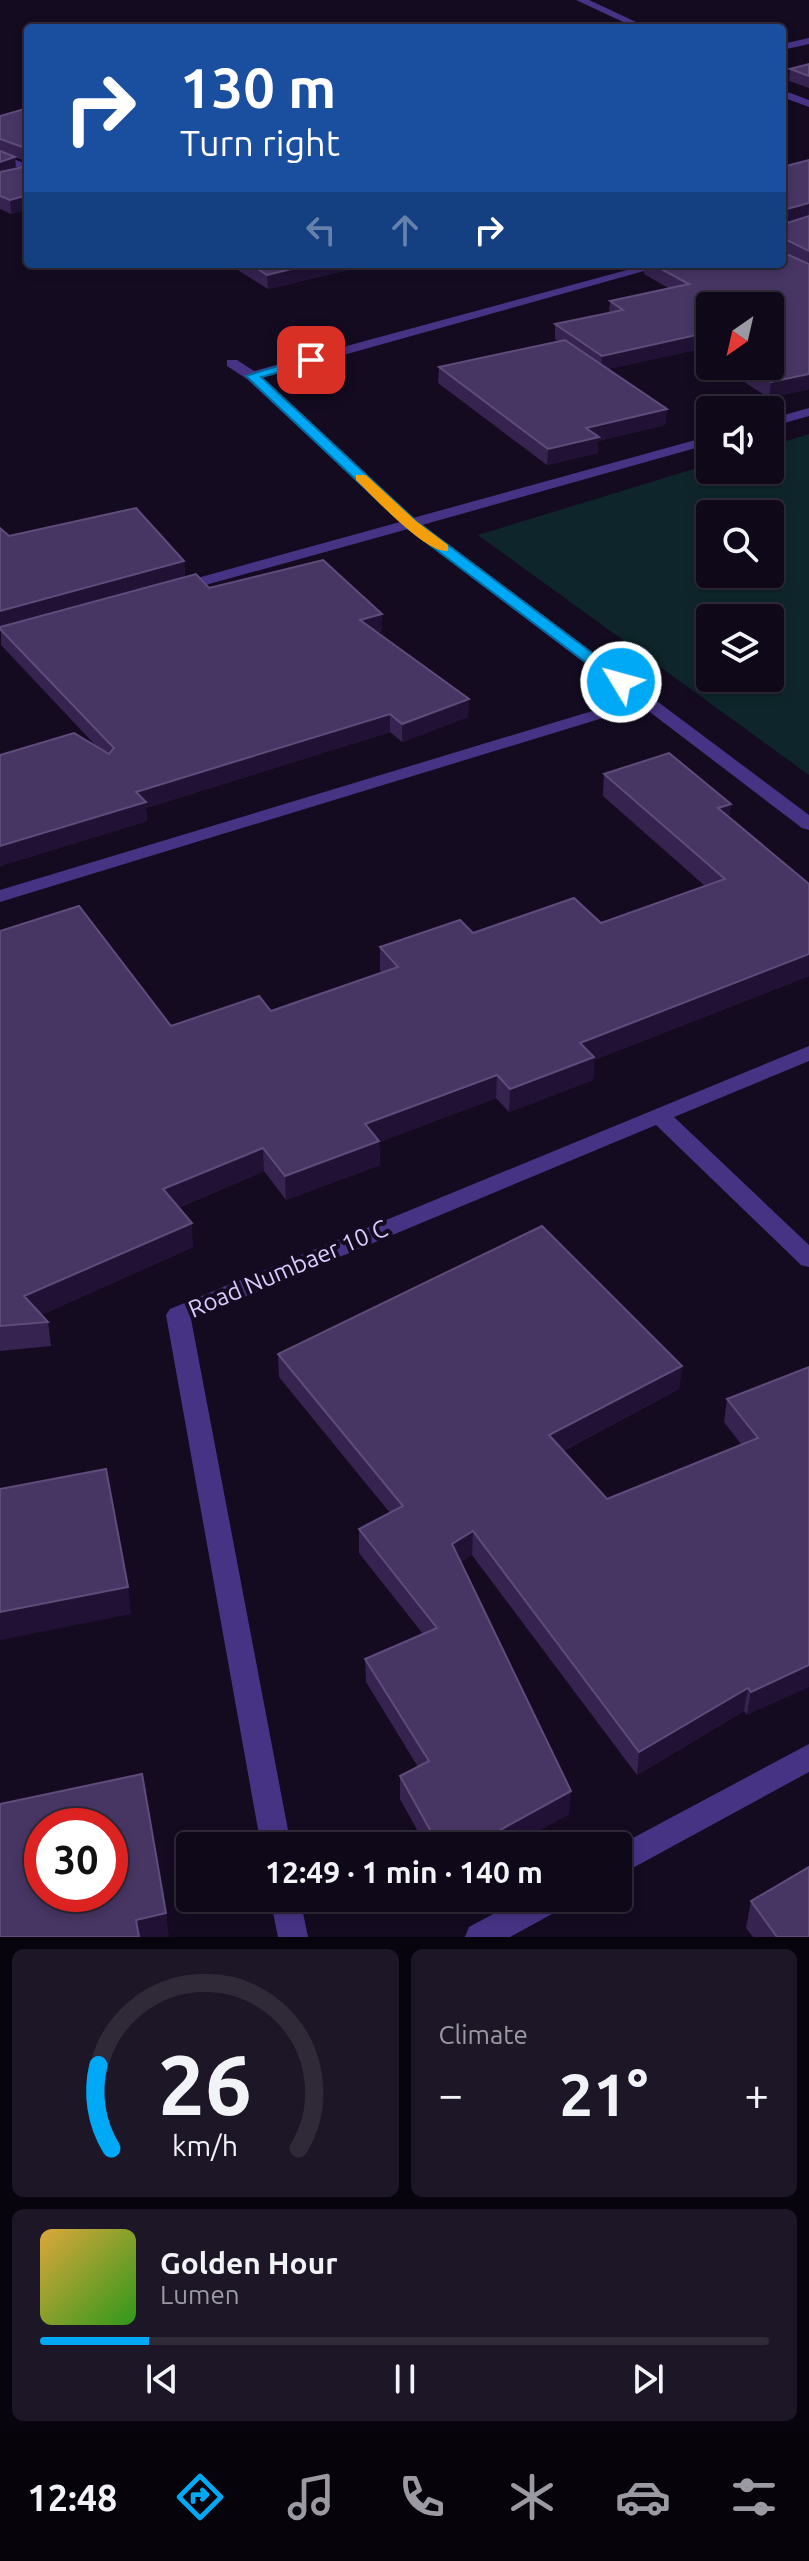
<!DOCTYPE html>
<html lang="en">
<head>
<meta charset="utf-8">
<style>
	body { margin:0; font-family:Ubuntu,sans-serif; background:#1d1626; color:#f1f3f6; height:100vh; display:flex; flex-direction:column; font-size:30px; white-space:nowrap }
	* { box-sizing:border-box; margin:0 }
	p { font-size:26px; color:#9b9aa2 }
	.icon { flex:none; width:44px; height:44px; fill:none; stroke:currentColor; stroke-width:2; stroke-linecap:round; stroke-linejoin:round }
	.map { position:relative; height:1937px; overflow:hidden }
	.side { display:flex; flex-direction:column; gap:12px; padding:12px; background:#08040e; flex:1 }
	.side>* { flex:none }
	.top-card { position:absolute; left:24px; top:24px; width:762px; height:244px; border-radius:8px; box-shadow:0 4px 12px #0003,0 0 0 2px #2f2938; background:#1a4fa0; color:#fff; overflow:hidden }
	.needle { width:52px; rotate:214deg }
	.tools { position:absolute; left:696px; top:292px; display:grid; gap:16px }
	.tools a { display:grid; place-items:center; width:88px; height:88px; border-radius:8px; background:#0f0819; box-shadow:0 4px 12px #0003,0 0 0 2px #2f2938; font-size:40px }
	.speed { position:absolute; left:24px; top:1808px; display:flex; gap:16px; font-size:40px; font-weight:700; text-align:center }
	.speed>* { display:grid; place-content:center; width:104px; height:104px; border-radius:50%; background:#0f0819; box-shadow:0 4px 12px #0003,0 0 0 2px #2f2938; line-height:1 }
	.speed .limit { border:12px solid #d22; background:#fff; color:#111 }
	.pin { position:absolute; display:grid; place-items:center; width:68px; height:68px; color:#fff; margin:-34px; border-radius:16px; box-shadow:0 4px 12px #0006 }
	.me { position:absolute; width:88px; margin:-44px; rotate:307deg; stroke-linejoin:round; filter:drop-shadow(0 0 6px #0008) }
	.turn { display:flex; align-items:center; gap:28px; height:168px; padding:0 24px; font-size:36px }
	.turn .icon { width:104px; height:104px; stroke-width:2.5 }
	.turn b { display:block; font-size:56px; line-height:68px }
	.lanes { display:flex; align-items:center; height:76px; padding:0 24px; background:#0003; justify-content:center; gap:40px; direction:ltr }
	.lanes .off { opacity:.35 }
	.big { font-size:60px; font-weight:700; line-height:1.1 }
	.side .widget { flex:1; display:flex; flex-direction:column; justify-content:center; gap:12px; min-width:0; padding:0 28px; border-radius:12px; background:#1d1626 }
	.side .dial { align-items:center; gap:0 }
	.dial svg { height:208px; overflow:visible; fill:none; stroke:#2f2938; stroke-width:7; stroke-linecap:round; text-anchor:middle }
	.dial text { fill:#f1f3f6; stroke:none }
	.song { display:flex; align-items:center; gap:24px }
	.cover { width:96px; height:96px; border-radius:12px; background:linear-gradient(135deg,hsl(40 70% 55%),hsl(110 70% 35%)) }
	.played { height:8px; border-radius:4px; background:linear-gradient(90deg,#00a9f6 15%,#2f2938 15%) }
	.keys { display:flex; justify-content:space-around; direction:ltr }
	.heat { display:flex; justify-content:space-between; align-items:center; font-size:44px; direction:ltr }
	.side .tiles { flex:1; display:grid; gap:12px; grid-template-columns:1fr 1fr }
	.widget:last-child { grid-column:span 2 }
	.trip { position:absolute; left:176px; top:1832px; width:456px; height:80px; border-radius:8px; background:#0f0819; box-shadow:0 4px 12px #0003,0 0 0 2px #2f2938; font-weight:700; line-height:80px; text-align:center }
	.dock { display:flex; height:128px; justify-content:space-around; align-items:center; background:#06030a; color:#9b9aa2 }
	.dock .icon { width:56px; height:56px }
	.dock .selected { color:#00a9f6 }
	.dock b { font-size:36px; color:#f1f3f6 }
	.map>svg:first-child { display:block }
</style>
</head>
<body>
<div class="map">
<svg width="809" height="1937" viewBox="0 0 809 1937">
	<rect width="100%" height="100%" fill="#140b21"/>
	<path fill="#0e262b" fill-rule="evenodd" d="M809,434V775L478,535L710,464V470H770V446ZM710,514H770V574H710ZM710,618H770V678H710Z"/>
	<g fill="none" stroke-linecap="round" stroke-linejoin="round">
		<g fill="#473384" fill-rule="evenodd">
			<path d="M576,0H589L649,28H636Z"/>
			<path d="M809,38V44L782,50V44Z"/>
			<path d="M782,90L809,100V107L782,97Z"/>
			<path d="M0,153L28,165V172L0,160Z"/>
			<path d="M649,264H669L261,378L413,518L710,436V444L422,525L809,815V830L802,828L642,706L0,902V890L632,699L408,529L184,591L178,593L170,588L172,585L400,522L247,379L227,366V360H237L254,371Z"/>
			<path d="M809,408V416L770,427V419Z"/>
			<path d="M809,1046V1061L674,1117L809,1245V1267L801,1265L656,1125L191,1319L291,1846H261L166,1315L170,1309Z"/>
			<path d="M809,1744V1772L618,1876V1846Z"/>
			<path d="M270,1898H300L308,1937H278Z"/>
			<path d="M523,1898H567L563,1908L510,1937H465L469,1927Z"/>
		</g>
	</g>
	<g fill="#362350">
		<path d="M809,64V88L789,81L790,69Z"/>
		<path d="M28,108V162L15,157L16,168L28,166V209L11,214L0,209V116Z"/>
		<path d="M809,160V389L769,398L719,366H770L710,306V360L695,350L608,369L667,409L665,425L598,441V453L547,465L438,383L439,367L558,341L555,339V324L609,313L610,301L670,289L644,274V264H782V167Z"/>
		<path d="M228,264H373L268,289Z"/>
		<path d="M0,528L9,536L184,561L185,577L209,588L382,631L377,633L468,717L402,742L390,732L146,808L147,821L0,866V755L97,747L1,645Z"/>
		<path d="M604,774L731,804L729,817L809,884V976L594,1060L593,1080L509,1112L496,1098L379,1142L380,1165L286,1200L264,1171L178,1208L193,1247L41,1315L48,1322L51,1346L0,1351V931L171,1026L271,1011L382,973L380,970V947L473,933L601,923L705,886L603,796Z"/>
		<path d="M278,1354L682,1366L679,1389L563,1451L607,1499L741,1444L724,1422L727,1399L809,1367L747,1715L744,1711L637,1775L472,1555L460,1562L569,1814L511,1846H426L400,1799V1776L418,1767L366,1682L365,1659L423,1634L359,1553V1529L390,1513L279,1377Z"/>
		<path d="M751,1901L809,1937H753L746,1928Z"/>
	</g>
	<g fill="#211235">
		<path d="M15,157L16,170L0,175V162Z"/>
		<path d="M28,195V209L11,214L10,200Z"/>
		<path d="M809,203L808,216L782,224L783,210Z"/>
		<path d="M785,239L783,253L782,254V240Z"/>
		<path d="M312,264H373L268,289L267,275Z"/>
		<path d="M696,335L695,350L601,371L602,356Z"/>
		<path d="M809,374V389L769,398L771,382Z"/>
		<path d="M667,409L665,425L598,441V453L547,465L548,449L586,428Z"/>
		<path d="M184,561L185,578L0,629V611Z"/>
		<path d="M382,614V631L360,637V620Z"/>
		<path d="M469,699L468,717L402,742V724Z"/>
		<path d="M390,714V732L146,808L147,821L0,866V846L136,792Z"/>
		<path d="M731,804L728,826L718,808Z"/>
		<path d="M809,954V976L594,1060L593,1080L509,1112L510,1089L580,1043Z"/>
		<path d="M497,1075L496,1098L379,1142L380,1165L286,1200L285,1176L365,1124Z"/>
		<path d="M263,1148L264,1171L165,1213L163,1189Z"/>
		<path d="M192,1223L193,1247L28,1321L24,1296Z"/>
		<path d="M682,1366L679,1389L547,1459L549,1435Z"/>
		<path d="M473,1531L472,1555L451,1567L452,1544Z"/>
		<path d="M128,1587L131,1614L0,1640V1612Z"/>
		<path d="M809,1665V1687L747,1715L751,1692Z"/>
		<path d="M748,1688L744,1711L637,1775L639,1752Z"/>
		<path d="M571,1791L569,1814L511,1846H471Z"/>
		<path d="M166,1913L169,1937H139L136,1920Z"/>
	</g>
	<g fill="#473563" stroke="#5f4c7b" stroke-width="2" fill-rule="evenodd">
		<path d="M809,64V76L790,69Z"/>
		<path d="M28,108V151V149L0,139V116Z"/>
		<path d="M0,151L15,157L0,162Z"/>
		<path d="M809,160V203L783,210L782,213V167Z"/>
		<path d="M28,166V195L10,200L0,196V172Z"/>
		<path d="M809,216V251L785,239L782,240V222L784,224Z"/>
		<path d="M782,252L809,264V374L771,382L745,366H770V306H710V344L696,335L602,356L555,324L623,310L610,301L689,284L652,264H782Z"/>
		<path d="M250,264H312L267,275Z"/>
		<path d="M565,340L667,409L586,428L599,437L548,449L439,367Z"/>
		<path d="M136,508L184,561L0,611V528L9,536Z"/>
		<path d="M323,560L382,614L360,620L469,699L402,724L390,714L136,792L146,802L0,846V755L74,733L109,754L114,748L0,629V627L196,574L209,588Z"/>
		<path d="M669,753L731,804L718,808L809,884V954L580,1043L594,1057L510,1089L497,1075L365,1124L379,1141L285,1176L263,1148L163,1189L192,1223L24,1296L48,1322L0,1326V931L79,906L171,1026L259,996L271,1011L398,967L380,947L460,920L473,933L574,898L601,923L725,879L604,774Z"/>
		<path d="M542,1226L682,1366L549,1435L607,1499L758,1438L727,1399L809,1367V1665L751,1692L748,1688L639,1752L473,1531L452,1544L571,1791L471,1846H439L400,1776L429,1761L365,1659L437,1628L359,1529L403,1506L278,1354Z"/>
		<path d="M106,1469L128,1587L0,1612V1489Z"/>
		<path d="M142,1774L166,1913L136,1920L139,1937H0V1804ZM42,1826H110V1894H42Z"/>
		<path d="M809,1867V1937H777L751,1901Z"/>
	</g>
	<path fill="#00a9f6" stroke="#006ea0" stroke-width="2" d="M311,356L315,357V363L261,377L416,521L627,679V685H616L406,527L246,376Z"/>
	<path fill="#f59e0b" d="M356,475H366L416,521L448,545V551C426,554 373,496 356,480Z"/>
	<g text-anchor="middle" stroke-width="8" stroke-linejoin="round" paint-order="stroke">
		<g font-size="24" fill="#dccbff" stroke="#140b21">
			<text transform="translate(288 1269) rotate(-23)" y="8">Road Numbaer 10 C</text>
		</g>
	</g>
</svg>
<div class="tools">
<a><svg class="needle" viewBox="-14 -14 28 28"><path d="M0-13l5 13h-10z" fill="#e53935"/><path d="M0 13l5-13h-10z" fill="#9b9aa2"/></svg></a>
<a><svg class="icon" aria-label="sound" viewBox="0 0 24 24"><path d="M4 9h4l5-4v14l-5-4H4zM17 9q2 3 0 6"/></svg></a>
<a><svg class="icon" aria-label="search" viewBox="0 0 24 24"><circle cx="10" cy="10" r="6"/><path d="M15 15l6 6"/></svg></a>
<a><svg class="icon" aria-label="layers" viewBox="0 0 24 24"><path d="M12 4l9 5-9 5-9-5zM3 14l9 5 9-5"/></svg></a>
</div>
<div class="speed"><div class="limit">30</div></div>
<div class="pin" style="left:311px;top:360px;background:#d93025"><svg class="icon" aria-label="arrive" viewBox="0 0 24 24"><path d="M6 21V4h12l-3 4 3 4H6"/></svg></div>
<svg class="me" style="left:621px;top:682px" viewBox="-20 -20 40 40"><circle r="17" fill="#00a9f6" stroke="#fff" stroke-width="3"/><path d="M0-11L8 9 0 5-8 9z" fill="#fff"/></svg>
<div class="trip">12:49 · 1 min · 140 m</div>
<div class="top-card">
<div class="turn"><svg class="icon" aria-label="right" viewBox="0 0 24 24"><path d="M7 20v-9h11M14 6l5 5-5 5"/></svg><div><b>130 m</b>Turn right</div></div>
<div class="lanes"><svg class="icon off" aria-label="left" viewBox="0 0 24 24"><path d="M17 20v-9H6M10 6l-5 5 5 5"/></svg><svg class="icon off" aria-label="ahead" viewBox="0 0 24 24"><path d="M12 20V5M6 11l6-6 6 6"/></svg><svg class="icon" aria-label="right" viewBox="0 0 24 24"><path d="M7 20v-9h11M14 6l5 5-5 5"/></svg></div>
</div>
</div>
<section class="side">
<div class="tiles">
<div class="widget dial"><svg viewBox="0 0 100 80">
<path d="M14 69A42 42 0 1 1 86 69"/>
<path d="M14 69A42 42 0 0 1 9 37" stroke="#00a9f6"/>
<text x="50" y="56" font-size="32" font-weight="700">26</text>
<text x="50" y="72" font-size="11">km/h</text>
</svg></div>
<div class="widget"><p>Climate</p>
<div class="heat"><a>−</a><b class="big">21°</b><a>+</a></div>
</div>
<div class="widget">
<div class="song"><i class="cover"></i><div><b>Golden Hour</b><p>Lumen</p></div></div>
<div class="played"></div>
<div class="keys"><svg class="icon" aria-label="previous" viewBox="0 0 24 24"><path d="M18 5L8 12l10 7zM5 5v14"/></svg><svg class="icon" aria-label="pause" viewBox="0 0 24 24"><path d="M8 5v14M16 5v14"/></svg><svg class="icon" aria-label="next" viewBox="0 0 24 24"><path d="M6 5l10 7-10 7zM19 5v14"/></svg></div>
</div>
</div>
</section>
<nav class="dock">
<b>12:48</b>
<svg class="icon selected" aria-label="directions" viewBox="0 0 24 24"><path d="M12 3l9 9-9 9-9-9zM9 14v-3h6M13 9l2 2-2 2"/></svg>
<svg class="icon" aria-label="music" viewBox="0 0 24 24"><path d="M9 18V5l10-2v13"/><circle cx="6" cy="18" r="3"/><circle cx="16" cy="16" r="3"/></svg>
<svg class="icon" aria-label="phone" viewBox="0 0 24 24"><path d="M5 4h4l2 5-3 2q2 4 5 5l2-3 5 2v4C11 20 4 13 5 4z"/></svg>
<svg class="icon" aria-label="climate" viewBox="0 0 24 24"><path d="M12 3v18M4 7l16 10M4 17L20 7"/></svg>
<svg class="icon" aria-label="car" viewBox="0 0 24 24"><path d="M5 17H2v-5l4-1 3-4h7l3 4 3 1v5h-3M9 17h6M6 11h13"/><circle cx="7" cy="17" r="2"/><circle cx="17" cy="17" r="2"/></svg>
<svg class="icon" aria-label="filters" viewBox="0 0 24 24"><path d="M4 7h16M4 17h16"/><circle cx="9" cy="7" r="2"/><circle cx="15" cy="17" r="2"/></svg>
</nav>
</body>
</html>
